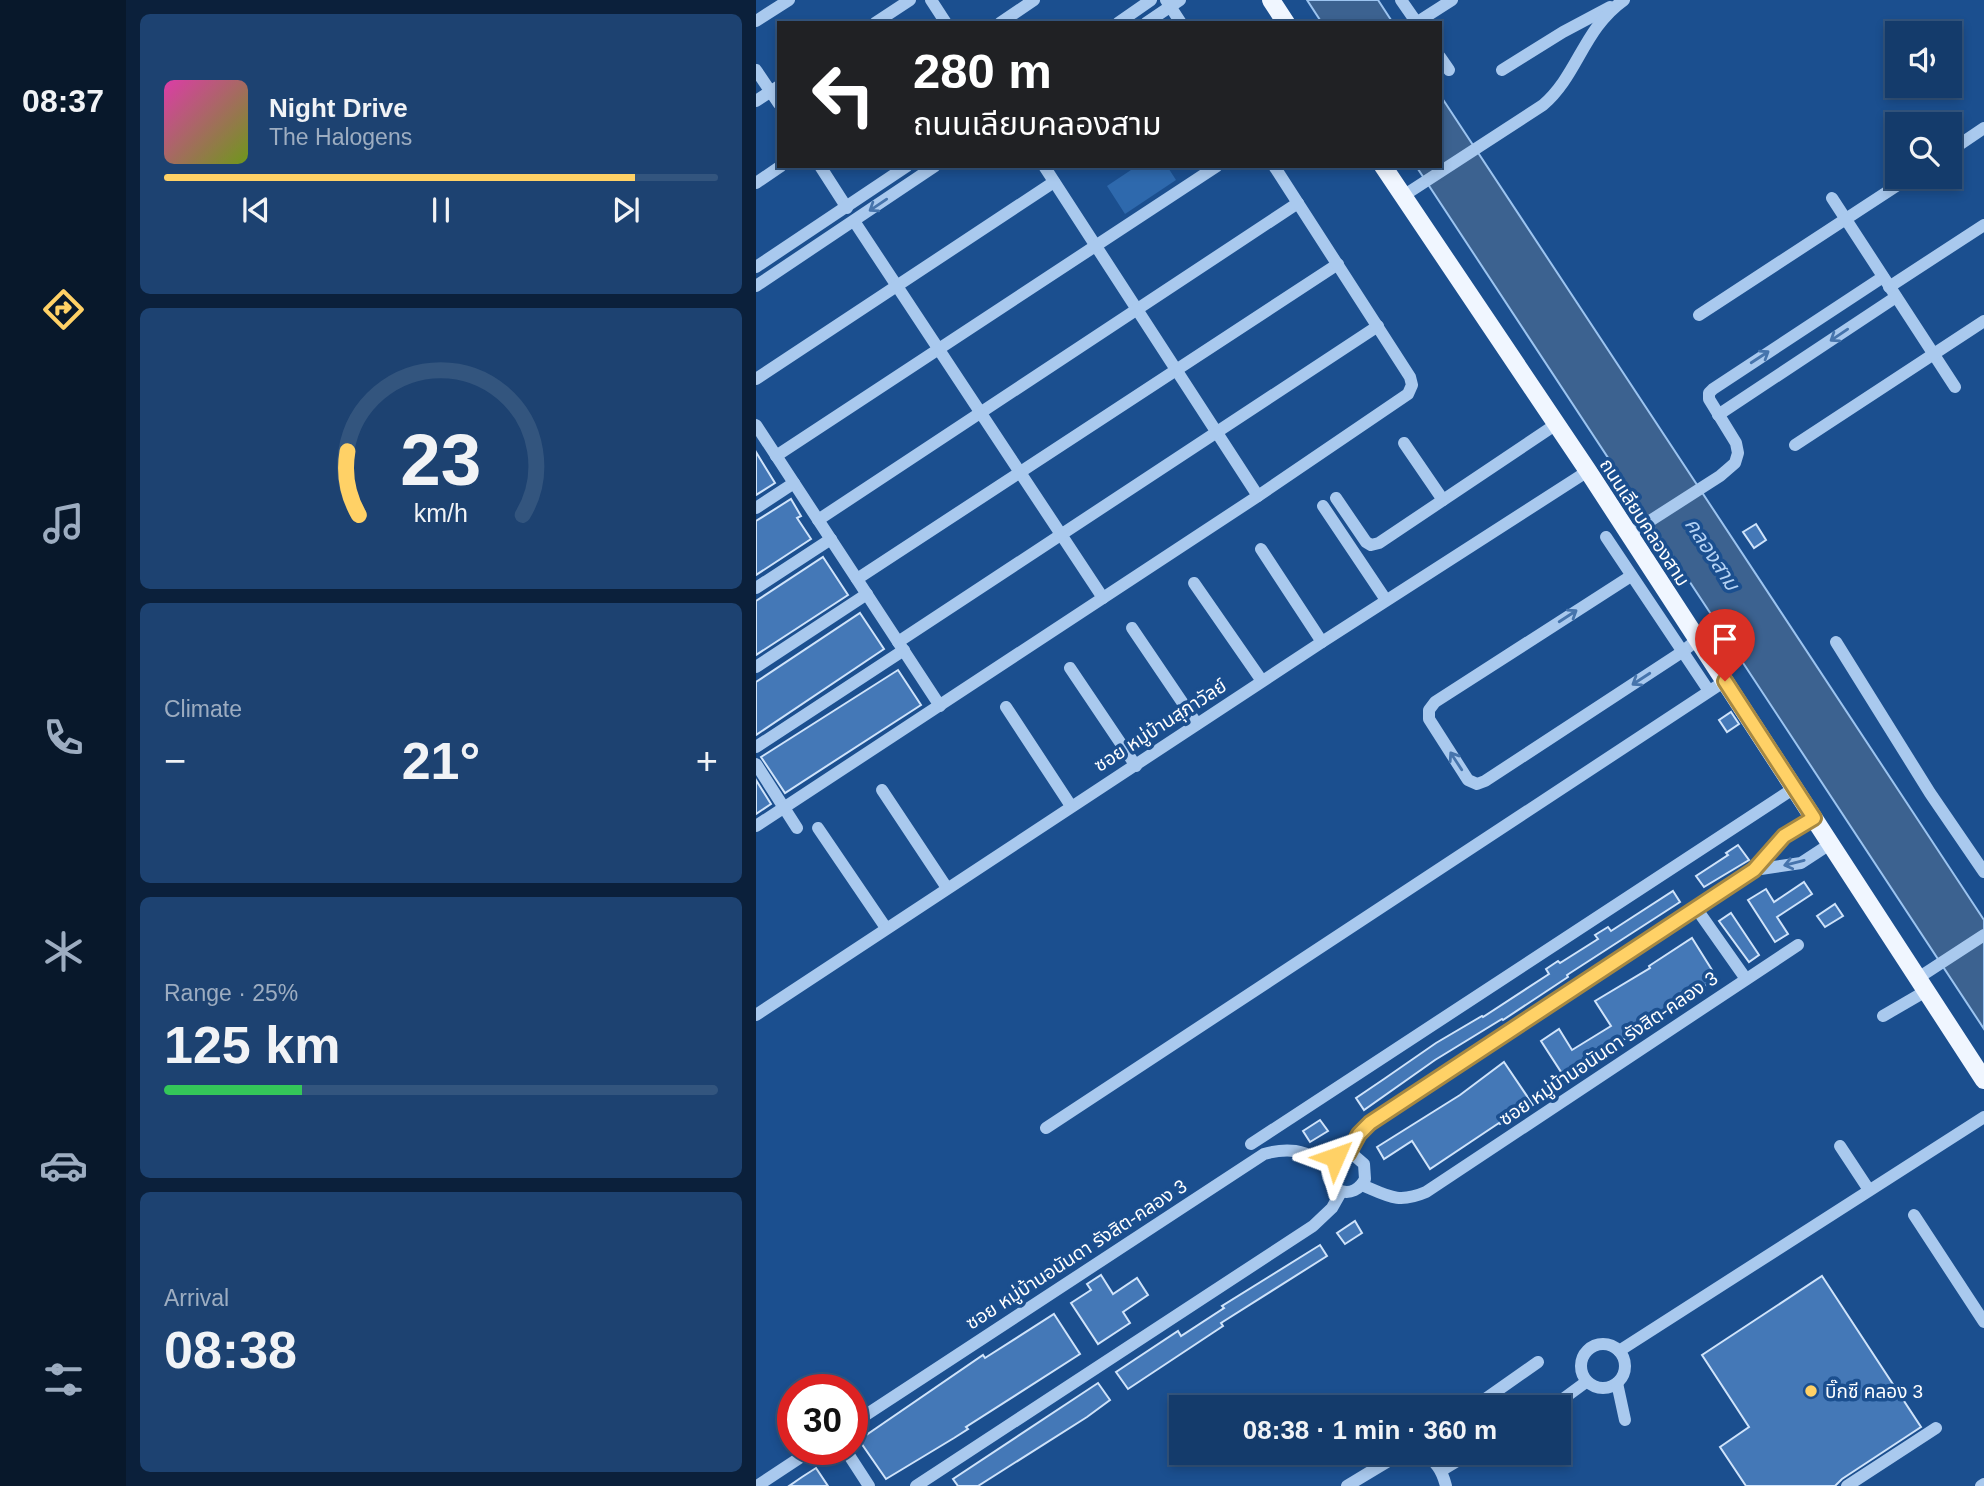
<!DOCTYPE html>
<html lang="en">
<head>
<meta charset="utf-8">
<style>
	body { margin:0; font-family:Arial,"Noto Sans Thai",sans-serif; background:#1d4271; color:#f1f3f6; height:100vh; display:flex; flex-direction:column; font-size:26px; white-space:nowrap }
	* { box-sizing:border-box; margin:0 }
	p { font-size:23px; color:#9dadc1 }
	.icon { flex:none; width:38px; height:38px; fill:none; stroke:currentColor; stroke-width:2; stroke-linecap:round; stroke-linejoin:round }
	.map { position:relative; flex:1; overflow:hidden }
	.drawer { display:flex; flex-direction:column; gap:14px; padding:14px; background:#0b203b; width:630px }
	.drawer>* { flex:none }
	.banner { position:absolute; left:21px; top:21px; width:665px; height:147px; border-radius:0px; box-shadow:0 4px 10px #0003,0 0 0 2px #33557e; background:#202124; color:#fff; overflow:hidden }
	.buttons { position:absolute; left:1129px; top:21px; display:grid; gap:14px }
	.buttons a { display:grid; place-items:center; width:77px; height:77px; border-radius:0px; background:#143b6b; box-shadow:0 4px 10px #0003,0 0 0 2px #33557e; font-size:35px }
	.speed { position:absolute; left:21px; top:1374px; display:flex; gap:14px; font-size:35px; font-weight:700; text-align:center }
	.speed>* { display:grid; place-content:center; width:91px; height:91px; border-radius:50%; background:#143b6b; box-shadow:0 4px 10px #0003,0 0 0 2px #33557e; line-height:1 }
	.speed .limit { border:10px solid #d22; background:#fff; color:#111 }
	.pin { position:absolute; display:grid; place-items:center; width:60px; height:60px; color:#fff; margin:-72px -30px; border-radius:50% 50% 50% 0; rotate:-45deg; box-shadow:0 0 7px #0007 }
	.pin .icon { rotate:45deg }
	.me { position:absolute; width:77px; margin:-38px; rotate:47deg; stroke-linejoin:round; filter:drop-shadow(0 0 5px #0008) }
	.turn { display:flex; align-items:center; gap:24px; height:147px; padding:0 21px; font-size:32px }
	.turn .icon { width:91px; height:91px; stroke-width:2.5 }
	.turn b { display:block; font-size:49px; line-height:60px }
	.big { font-size:52px; font-weight:700; line-height:1.1 }
	.drawer .widget { flex:1; display:flex; flex-direction:column; justify-content:center; gap:10px; min-width:0; padding:0 24px; border-radius:10px; background:#1d4271 }
	.drawer .dial { align-items:center; gap:0 }
	.dial svg { height:182px; overflow:visible; fill:none; stroke:#33557e; stroke-width:7; stroke-linecap:round; text-anchor:middle }
	.dial text { fill:#f1f3f6; stroke:none }
	.song { display:flex; align-items:center; gap:21px }
	.cover { width:84px; height:84px; border-radius:10px; background:linear-gradient(135deg,hsl(320 70% 55%),hsl(80 70% 35%)) }
	.played { height:7px; border-radius:4px; background:linear-gradient(90deg,#ffd166 85%,#33557e 85%) }
	.keys { display:flex; justify-content:space-around; direction:ltr }
	.heat { display:flex; justify-content:space-between; align-items:center; font-size:38px; direction:ltr }
	.charge { height:10px; border-radius:5px; background:linear-gradient(90deg,#34c759 25%,#33557e 0) }
	.trip { position:absolute; left:413px; top:1395px; width:402px; height:70px; border-radius:0px; background:#143b6b; box-shadow:0 4px 10px #0003,0 0 0 2px #33557e; font-weight:700; line-height:70px; text-align:center }
	main { display:flex; flex:1; min-height:0 }
	.dock { display:flex; flex-direction:column; width:126px; justify-content:space-around; align-items:center; background:#08182b; color:#9dadc1 }
	.dock .icon { width:49px; height:49px }
	.dock .active { color:#ffd166 }
	.dock b { font-size:32px; color:#f1f3f6 }
	.map>svg:first-child { display:block }
</style>
</head>
<body>
<main>
<nav class="dock">
<b>08:37</b>
<svg class="icon active" aria-label="directions" viewBox="0 0 24 24"><path d="M12 3l9 9-9 9-9-9zM9 14v-3h6M13 9l2 2-2 2"/></svg>
<svg class="icon" aria-label="music" viewBox="0 0 24 24"><path d="M9 18V5l10-2v13"/><circle cx="6" cy="18" r="3"/><circle cx="16" cy="16" r="3"/></svg>
<svg class="icon" aria-label="phone" viewBox="0 0 24 24"><path d="M5 4h4l2 5-3 2q2 4 5 5l2-3 5 2v4C11 20 4 13 5 4z"/></svg>
<svg class="icon" aria-label="climate" viewBox="0 0 24 24"><path d="M12 3v18M4 7l16 10M4 17L20 7"/></svg>
<svg class="icon" aria-label="car" viewBox="0 0 24 24"><path d="M5 17H2v-5l4-1 3-4h7l3 4 3 1v5h-3M9 17h6M6 11h13"/><circle cx="7" cy="17" r="2"/><circle cx="17" cy="17" r="2"/></svg>
<svg class="icon" aria-label="filters" viewBox="0 0 24 24"><path d="M4 7h16M4 17h16"/><circle cx="9" cy="7" r="2"/><circle cx="15" cy="17" r="2"/></svg>
</nav>
<section class="drawer">
<div class="widget">
<div class="song"><i class="cover"></i><div><b>Night Drive</b><p>The Halogens</p></div></div>
<div class="played"></div>
<div class="keys"><svg class="icon" aria-label="previous" viewBox="0 0 24 24"><path d="M18 5L8 12l10 7zM5 5v14"/></svg><svg class="icon" aria-label="pause" viewBox="0 0 24 24"><path d="M8 5v14M16 5v14"/></svg><svg class="icon" aria-label="next" viewBox="0 0 24 24"><path d="M6 5l10 7-10 7zM19 5v14"/></svg></div>
</div>
<div class="widget dial"><svg viewBox="0 0 100 80">
<path d="M14 69A42 42 0 1 1 86 69"/>
<path d="M14 69A42 42 0 0 1 9 41" stroke="#ffd166"/>
<text x="50" y="56" font-size="32" font-weight="700">23</text>
<text x="50" y="72" font-size="11">km/h</text>
</svg></div>
<div class="widget"><p>Climate</p>
<div class="heat"><a>−</a><b class="big">21°</b><a>+</a></div>
</div>
<div class="widget"><p>Range · 25%</p><b class="big">125 km</b><div class="charge"></div></div>
<div class="widget"><p>Arrival</p><b class="big">08:38</b></div>
</section>
<div class="map">
<svg width="1228" height="1486" viewBox="0 0 1228 1486">
	<rect width="100%" height="100%" fill="#1b4f8f"/>
	<path fill="#2e69ad" d="M381,166H411L420,180L369,214L351,186Z"/>
	<g fill="#3c6290" stroke="#9cc4f0" stroke-width="2">
		<path d="M551,0H622L637,23H566Z"/>
		<path d="M684,95L1228,920V1029L660,166H684Z"/>
	</g>
	<g fill="#4478b7" stroke="#cfe3fa" stroke-width="2">
		<path d="M0,452L19,483L0,495Z"/>
		<path d="M35,499L45,516L41,518L55,539L0,575V521Z"/>
		<path d="M1000,524L1010,540L998,548L987,532Z"/>
		<path d="M67,557L92,595L0,655V601Z"/>
		<path d="M104,613L128,649L0,735V682Z"/>
		<path d="M142,670L165,705L29,793L5,757Z"/>
		<path d="M975,712L983,724L971,732L963,720Z"/>
		<path d="M0,780L15,804L0,814Z"/>
		<path d="M982,845L993,860L948,887L940,876L972,855L970,853Z"/>
		<path d="M1048,882L1056,894L1021,917L1032,934L1019,942L992,900L1010,889L1018,902Z"/>
		<path d="M917,891L924,902L811,975L812,977L747,1020L746,1019L679,1060L608,1110L600,1098L628,1079L680,1043L726,1016L727,1017L793,974L790,969L802,961L804,963L842,939L839,935L852,927L855,931Z"/>
		<path d="M1079,904L1087,916L1069,927L1061,916Z"/>
		<path d="M975,913L1003,955L993,962L963,921Z"/>
		<path d="M936,938L961,978L809,1078L785,1041L803,1029L816,1050L855,1026L839,1001L894,968L893,966Z"/>
		<path d="M748,1062L777,1105L744,1124L743,1123L674,1169L656,1141L628,1159L621,1147L704,1095Z"/>
		<path d="M564,1120L572,1131L554,1142L547,1131Z"/>
		<path d="M599,1221L606,1233L589,1244L581,1233Z"/>
		<path d="M564,1245L571,1256L465,1323L467,1326L372,1389L360,1372L422,1331L425,1336L468,1308L466,1306Z"/>
		<path d="M345,1275L357,1294L381,1278L392,1295L367,1312L374,1323L342,1344L315,1303L335,1290L331,1284Z"/>
		<path d="M1066,1276L1165,1427L1086,1479L1079,1486H990L964,1447L993,1427L946,1355Z"/>
		<path d="M298,1314L324,1354L210,1427L212,1429L198,1438L130,1479L103,1440L227,1355L229,1358Z"/>
		<path d="M342,1383L354,1400L331,1417L222,1486H202L197,1479Z"/>
		<path d="M60,1468L72,1486H33L46,1477Z"/>
	</g>
	<g fill="none" stroke-linecap="round" stroke-linejoin="round">
		<g stroke="#a9c9ee" stroke-width="12">
			<path d="M175,0L190,23"/>
			<path d="M410,0L425,23"/>
			<path d="M645,0L661,23"/>
			<path d="M0,21L33,0"/>
			<path d="M119,23L154,0"/>
			<path d="M244,23L278,0"/>
			<path d="M362,23L395,0"/>
			<path d="M390,23L424,0"/>
			<path d="M660,23L696,0"/>
			<path d="M684,57L693,70"/>
			<path d="M0,70L23,104"/>
			<path d="M746,70L807,32L854,7"/>
			<path d="M0,101L23,86"/>
			<path d="M1194,151L1228,128"/>
			<path d="M64,166L91,208"/>
			<path d="M288,166L502,496"/>
			<path d="M0,183L25,166"/>
			<path d="M647,196L787,105C822,75 827,29 868,0"/>
			<path d="M1076,198L1199,387"/>
			<path d="M98,221L347,598"/>
			<path d="M0,267L151,166"/>
			<path d="M0,286L179,166"/>
			<path d="M1133,287L1228,225"/>
			<path d="M943,315L1154,177"/>
			<path d="M0,379L298,182"/>
			<path d="M962,415L1140,297"/>
			<path d="M0,425L184,706"/>
			<path d="M648,443L687,500"/>
			<path d="M1039,445L1228,321"/>
			<path d="M20,456L461,166"/>
			<path d="M580,498L610,542L615,545L623,543L799,425"/>
			<path d="M567,506L630,600"/>
			<path d="M0,508L38,483"/>
			<path d="M62,520L542,203"/>
			<path d="M872,535L964,476L979,463L982,453L980,443L953,399V393L957,389L1127,277"/>
			<path d="M850,537L953,691"/>
			<path d="M505,549L566,642"/>
			<path d="M875,576L679,702L673,710V719L712,780L721,784L729,781L926,652L941,640"/>
			<path d="M101,579L582,264"/>
			<path d="M438,583L506,681"/>
			<path d="M0,588L75,539"/>
			<path d="M376,628L441,724"/>
			<path d="M142,642L622,326"/>
			<path d="M1080,642L1174,793L1228,872"/>
			<path d="M0,667L111,594"/>
			<path d="M314,668L380,766"/>
			<path d="M250,707L315,806"/>
			<path d="M0,747L148,650"/>
			<path d="M0,764L41,828"/>
			<path d="M126,790L191,888"/>
			<path d="M0,826L502,496L652,394L656,385L654,377L518,166"/>
			<path d="M62,828L130,928"/>
			<path d="M998,870L1045,863L1074,844"/>
			<path d="M940,908L990,979"/>
			<path d="M1162,978L1228,935"/>
			<path d="M0,1015L566,642L832,471"/>
			<path d="M1127,1016L1170,991"/>
			<path d="M290,1128L969,681"/>
			<path d="M495,1144L1040,787"/>
			<path d="M1084,1146L1113,1190"/>
			<path d="M594,1152L603,1134L614,1123L998,870L1028,836L1058,818"/>
			<path d="M594,1152L608,1164L609,1179C598,1201 571,1193 571,1169L579,1157Z"/>
			<path d="M606,1185C632,1196 642,1204 670,1192L1042,945"/>
			<path d="M1158,1215L1228,1322"/>
			<circle cx="847" cy="1366" r="22"/>
			<path d="M863,1351L1228,1117"/>
			<path d="M861,1383L869,1420"/>
			<path d="M718,1407L782,1362"/>
			<path d="M796,1407L830,1382"/>
			<path d="M96,1424L508,1154C536,1146 547,1152 574,1163"/>
			<path d="M89,1449L113,1486"/>
			<path d="M665,1452C680,1461 686,1470 690,1486"/>
			<path d="M686,1470L716,1452"/>
			<path d="M1,1486L57,1449"/>
			<path d="M160,1486L557,1226L576,1208L585,1192"/>
			<path d="M591,1486L634,1460L655,1452"/>
			<path d="M1091,1486L1180,1428"/>
			<path d="M1225,1486L1228,1484"/>
		</g>
		<g stroke="#f0f6ff" stroke-width="18">
			<path d="M515,0L530,23"/>
			<path d="M627,166L832,471L1228,1080"/>
		</g>
	</g>
	<defs><path id="oneway-shaft" d="M-6 0H5M1.5-3L5.5 0L1.5 3" fill="none" stroke-width="1.6" stroke-linecap="round" stroke-linejoin="round" transform="scale(1.75)"/></defs>
	<g stroke="#4674ac">
		<use href="#oneway-shaft" transform="translate(122 205) rotate(146)"/>
		<use href="#oneway-shaft" transform="translate(1083 335) rotate(146)"/>
		<use href="#oneway-shaft" transform="translate(1004 357) rotate(-33)"/>
		<use href="#oneway-shaft" transform="translate(812 616) rotate(-33)"/>
		<use href="#oneway-shaft" transform="translate(885 679) rotate(147)"/>
		<use href="#oneway-shaft" transform="translate(700 761) rotate(-123)"/>
		<use href="#oneway-shaft" transform="translate(1038 863) rotate(166)"/>
	</g>
	<g fill="none" stroke-linecap="round" stroke-linejoin="round">
		<defs>
			<path id="route" d="M579,1157L592,1154L603,1134L614,1123L998,870L1028,836L1058,818L969,681"/>
		</defs>
		<use href="#route" stroke="#a68842" stroke-width="18"/>
		<use href="#route" stroke="#ffd166" stroke-width="12"/>
	</g>
	<circle fill="#ffd166" stroke="#1b4f8f" stroke-width="2.5" cx="1055" cy="1391" r="7"/>
	<g text-anchor="middle" stroke-width="7" stroke-linejoin="round" paint-order="stroke">
		<g font-size="19" fill="#fff" stroke="#1b4f8f">
			<text transform="translate(889 522) rotate(57)" y="7">ถนนเลียบคลองสาม</text>
			<text transform="translate(404 725) rotate(-33)" y="7">ซอย หมู่บ้านสุภาวัลย์</text>
			<text transform="translate(852 1048) rotate(-34)" y="7">ซอย หมู่บ้านอนันดา รังสิต-คลอง 3</text>
			<text transform="translate(320 1254) rotate(-33)" y="7">ซอย หมู่บ้านอนันดา รังสิต-คลอง 3</text>
		</g>
		<g font-size="19" fill="#fff" stroke="#1b4f8f" text-anchor="start">
			<text x="1069" y="1398">บิ๊กซี คลอง 3</text>
		</g>
		<g font-size="21" font-style="italic" fill="#b5d3f5" stroke="#1b4f8f">
			<text transform="translate(956 554) rotate(57)" y="7">คลองสาม</text>
		</g>
	</g>
</svg>
<div class="buttons">
<a><svg class="icon" aria-label="sound" viewBox="0 0 24 24"><path d="M4 9h4l5-4v14l-5-4H4zM17 9q2 3 0 6"/></svg></a>
<a><svg class="icon" aria-label="search" viewBox="0 0 24 24"><circle cx="10" cy="10" r="6"/><path d="M15 15l6 6"/></svg></a>
</div>
<div class="speed"><div class="limit">30</div></div>
<div class="pin" style="left:969px;top:681px;background:#d93025"><svg class="icon" aria-label="arrive" viewBox="0 0 24 24"><path d="M6 21V4h12l-3 4 3 4H6"/></svg></div>
<svg class="me" style="left:579px;top:1157px" viewBox="-20 -20 40 40"><path d="M0-17L14 15 0 8-14 15z" fill="#ffd166" stroke="#fff" stroke-width="4"/></svg>
<div class="trip">08:38 · 1 min · 360 m</div>
<div class="banner">
<div class="turn"><svg class="icon" aria-label="left" viewBox="0 0 24 24"><path d="M17 20v-9H6M10 6l-5 5 5 5"/></svg><div><b>280 m</b>ถนนเลียบคลองสาม</div></div>
</div>
</div>
</main>
</body>
</html>
